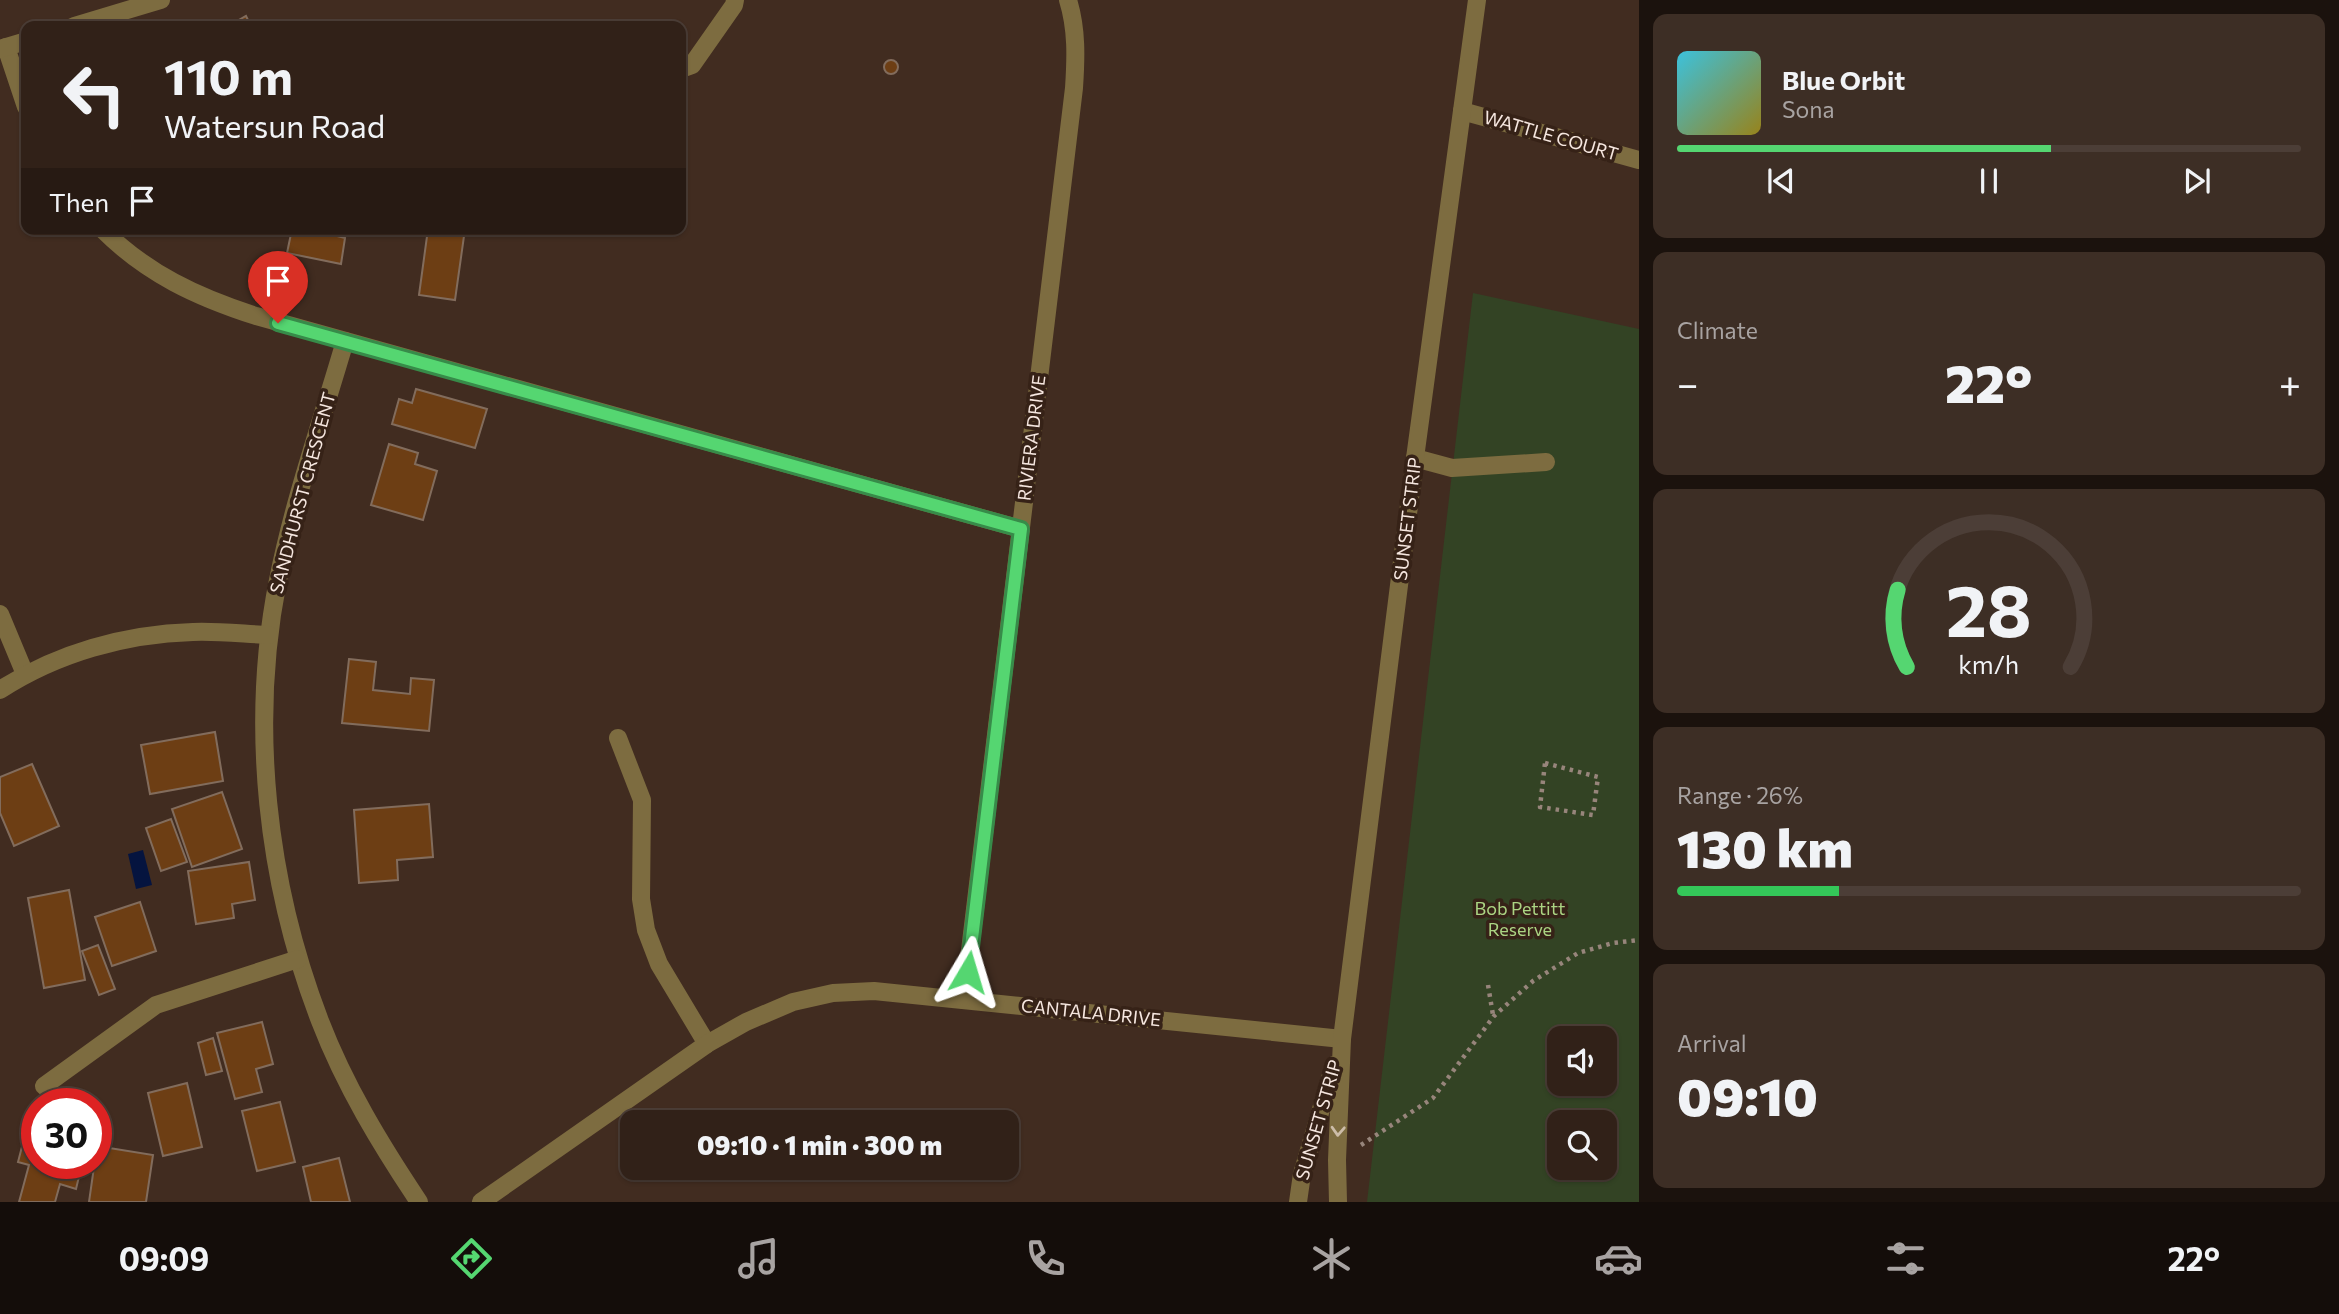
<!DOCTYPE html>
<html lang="en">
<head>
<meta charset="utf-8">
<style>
	body { margin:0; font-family:Commissioner,sans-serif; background:#3d2e25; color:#f1f3f6; height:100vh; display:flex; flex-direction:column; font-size:26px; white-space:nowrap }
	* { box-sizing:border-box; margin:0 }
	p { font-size:23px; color:#a8a3a2 }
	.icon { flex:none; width:38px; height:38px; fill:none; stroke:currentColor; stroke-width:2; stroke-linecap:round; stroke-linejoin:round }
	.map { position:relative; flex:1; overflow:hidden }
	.sheet { display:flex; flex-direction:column; gap:14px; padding:14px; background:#1b120d; width:700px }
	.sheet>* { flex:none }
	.hud { position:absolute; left:21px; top:21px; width:665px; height:214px; border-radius:14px; box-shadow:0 2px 5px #0004,0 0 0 2px #4c3e37; background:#312118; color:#f1f3f6; overflow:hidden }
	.controls { position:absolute; left:1547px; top:1026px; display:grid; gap:14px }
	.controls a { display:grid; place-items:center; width:70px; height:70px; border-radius:14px; background:#312118; box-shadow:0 2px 5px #0004,0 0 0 2px #4c3e37; font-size:35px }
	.speed { position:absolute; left:21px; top:1088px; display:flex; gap:14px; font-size:35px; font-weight:700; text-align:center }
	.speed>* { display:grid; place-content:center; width:91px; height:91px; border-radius:50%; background:#312118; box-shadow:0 2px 5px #0004,0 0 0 2px #4c3e37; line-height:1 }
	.speed .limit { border:10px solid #d22; background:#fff; color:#111 }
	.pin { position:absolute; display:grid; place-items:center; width:60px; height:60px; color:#fff; margin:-72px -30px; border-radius:50% 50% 50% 0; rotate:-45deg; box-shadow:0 0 7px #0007 }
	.pin .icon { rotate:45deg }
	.me { position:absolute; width:77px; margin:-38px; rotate:7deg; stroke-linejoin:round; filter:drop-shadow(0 0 5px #0008) }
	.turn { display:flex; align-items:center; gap:24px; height:147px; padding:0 28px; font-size:32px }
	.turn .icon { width:91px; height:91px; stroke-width:2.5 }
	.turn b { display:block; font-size:49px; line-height:60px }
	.then { display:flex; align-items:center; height:66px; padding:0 28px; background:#0003; gap:14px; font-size:26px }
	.big { font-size:52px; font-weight:800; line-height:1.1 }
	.sheet .widget { flex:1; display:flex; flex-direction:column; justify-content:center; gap:10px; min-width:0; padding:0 24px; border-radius:14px; background:#3d2e25 }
	.sheet .dial { align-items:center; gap:0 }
	.dial svg { height:182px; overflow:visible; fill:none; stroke:#4c3e37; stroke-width:7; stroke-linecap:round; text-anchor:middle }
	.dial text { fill:#f1f3f6; stroke:none }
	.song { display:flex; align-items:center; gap:21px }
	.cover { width:84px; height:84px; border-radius:10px; background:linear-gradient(135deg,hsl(190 70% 55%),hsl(50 70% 35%)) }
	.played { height:7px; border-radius:4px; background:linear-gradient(90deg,#55d671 60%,#4c3e37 60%) }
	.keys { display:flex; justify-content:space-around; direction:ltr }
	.heat { display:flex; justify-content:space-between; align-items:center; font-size:38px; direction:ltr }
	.charge { height:10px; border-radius:5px; background:linear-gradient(90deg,#34c759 26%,#4c3e37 0) }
	.trip { position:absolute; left:620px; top:1110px; width:399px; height:70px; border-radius:14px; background:#312118; box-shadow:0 2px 5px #0004,0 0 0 2px #4c3e37; font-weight:800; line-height:70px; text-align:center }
	.dock { display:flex; height:112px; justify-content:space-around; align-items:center; background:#140d0a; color:#a8a3a2 }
	.dock .icon { width:49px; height:49px }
	.dock .current { color:#55d671 }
	.dock b { font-size:32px; color:#f1f3f6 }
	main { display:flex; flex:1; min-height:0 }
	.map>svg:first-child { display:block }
</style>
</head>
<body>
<main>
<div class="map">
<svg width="1639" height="1202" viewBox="0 0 1639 1202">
	<rect width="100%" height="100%" fill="#412c20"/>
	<path fill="#334324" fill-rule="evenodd" d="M1473,293L1639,329V1202H1367ZM1559,1038H1605V1083H1559ZM1559,1122H1605V1167H1559Z"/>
	<path fill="#05143f" d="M143,850L152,885L136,889L128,854Z"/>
	<g fill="#6d3e14" stroke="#826c5c" stroke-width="2">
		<path d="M246,16L251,26H230V25Z"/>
		<circle cx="891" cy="67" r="7"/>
		<path d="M292,229H338L337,236L345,238L341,264L287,253Z"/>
		<path d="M428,229H465L455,300L419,295Z"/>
		<path d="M416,389L487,409L475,448L392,424L399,399L412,403Z"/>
		<path d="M389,444L418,453L415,464L437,471L423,520L371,505Z"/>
		<path d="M349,659L376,662L373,690L410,694L411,678L434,680L429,731L342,723Z"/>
		<path d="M215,732L223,781L150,794L141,745Z"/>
		<path d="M32,764L59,826L14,846L0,813V777Z"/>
		<path d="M222,792L242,849L192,867L172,809Z"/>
		<path d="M429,804L433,857L397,860L398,880L359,883L354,810Z"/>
		<path d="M171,819L187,862L161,871L146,828Z"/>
		<path d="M249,862L255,900L232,904L234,918L196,924L188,871Z"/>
		<path d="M69,890L85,980L44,988L28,898Z"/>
		<path d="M140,902L156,951L112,966L95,917Z"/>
		<path d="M98,945L115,989L99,995L82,951Z"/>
		<path d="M262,1022L273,1064L256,1069L262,1092L235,1099L217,1033Z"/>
		<path d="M213,1038L222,1071L206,1075L198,1043Z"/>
		<path d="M187,1083L202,1147L163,1156L148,1093Z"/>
		<path d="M280,1102L295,1162L257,1171L242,1111Z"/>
		<path d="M25,1135L37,1139V1164H82L76,1189L60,1184L55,1202H19L29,1165L18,1162Z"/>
		<path d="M97,1146L153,1155L146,1202H89Z"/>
		<path d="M339,1158L350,1202H311L303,1167Z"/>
	</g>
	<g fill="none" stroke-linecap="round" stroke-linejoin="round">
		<g stroke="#97857b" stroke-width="4.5" stroke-dasharray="3.5 5" stroke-linecap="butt">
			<path d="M1545,763L1598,777L1593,815L1540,807Z"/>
			<path d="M1488,985L1493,1015"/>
			<path d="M1361,1145L1433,1098L1494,1016L1533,981L1578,953L1613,943L1639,940"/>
		</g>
		<g stroke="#7d6c40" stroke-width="18">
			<path d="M74,26L161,0"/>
			<path d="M6,47L26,107"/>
			<path d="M0,49L26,41"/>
			<path d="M681,69L692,65L734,5L735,0"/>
			<path d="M1462,111L1639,160"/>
			<path d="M102,229C147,274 197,297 256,316L1021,529"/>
			<path d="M345,341C322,420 294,499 278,580C249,726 267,883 320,1021C345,1086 381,1145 419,1202"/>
			<path d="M1415,458L1452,468L1546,462"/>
			<path d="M0,614L25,674"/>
			<path d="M0,690C57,653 125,634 193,632C218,631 244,634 269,635"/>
			<path d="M618,738L642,800L641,899L646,930L659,964L707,1044"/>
			<path d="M964,1000L1074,88C1076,58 1077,29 1068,0"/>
			<path d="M44,1086L156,1005L298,959"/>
			<path d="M481,1202L707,1044L746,1022L793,1002L833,993L874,991L1342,1039"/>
			<path d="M1298,1202L1302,1174L1334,1065"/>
			<path d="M1338,1202L1337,1160L1342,1039L1415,458L1477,0"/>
		</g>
	</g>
	<defs><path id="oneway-chevron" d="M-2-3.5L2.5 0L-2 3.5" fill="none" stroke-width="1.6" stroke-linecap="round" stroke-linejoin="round" transform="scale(1.75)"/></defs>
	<use stroke="#ccbca8" href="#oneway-chevron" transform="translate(1338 1131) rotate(93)"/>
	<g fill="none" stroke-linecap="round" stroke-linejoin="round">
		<defs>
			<path id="route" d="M278,323L1021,529L968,972"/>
		</defs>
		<use href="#route" stroke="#378b49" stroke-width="18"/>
		<use href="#route" stroke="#55d671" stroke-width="12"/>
	</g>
	<g text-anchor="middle" stroke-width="7" stroke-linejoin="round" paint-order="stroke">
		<g font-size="18" fill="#f6e7e0" stroke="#362217">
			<text transform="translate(1551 136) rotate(16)" y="6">WATTLE COURT</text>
			<text transform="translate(1032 438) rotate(-83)" y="6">RIVIERA DRIVE</text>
			<text transform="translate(303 493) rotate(-75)" y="6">SANDHURST CRESCENT</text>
			<text transform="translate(1408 519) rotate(-83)" y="6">SUNSET STRIP</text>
			<text transform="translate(1091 1013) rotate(6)" y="6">CANTALA DRIVE</text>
			<text transform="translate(1319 1120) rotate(-74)" y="6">SUNSET STRIP</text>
		</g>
		<g font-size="18" fill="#abd483" stroke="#362217">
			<text x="1520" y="915">Bob Pettitt<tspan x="1520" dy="21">Reserve</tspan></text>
		</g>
	</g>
</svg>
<div class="controls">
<a><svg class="icon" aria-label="sound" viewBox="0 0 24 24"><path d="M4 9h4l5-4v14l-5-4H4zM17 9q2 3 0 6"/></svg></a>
<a><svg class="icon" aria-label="search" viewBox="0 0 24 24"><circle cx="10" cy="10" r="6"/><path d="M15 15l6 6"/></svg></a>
</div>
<div class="speed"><div class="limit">30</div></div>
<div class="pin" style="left:278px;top:323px;background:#d93025"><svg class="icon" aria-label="arrive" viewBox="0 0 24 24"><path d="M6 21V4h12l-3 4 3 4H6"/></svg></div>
<svg class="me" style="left:968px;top:972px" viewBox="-20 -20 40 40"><path d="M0-17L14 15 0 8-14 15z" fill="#55d671" stroke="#fff" stroke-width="4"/></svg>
<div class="trip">09:10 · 1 min · 300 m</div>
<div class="hud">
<div class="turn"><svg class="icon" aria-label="left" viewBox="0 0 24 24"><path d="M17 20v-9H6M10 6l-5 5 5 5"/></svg><div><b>110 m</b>Watersun Road</div></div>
<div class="then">Then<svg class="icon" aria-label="arrive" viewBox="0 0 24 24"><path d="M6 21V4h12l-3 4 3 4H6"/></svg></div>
</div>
</div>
<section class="sheet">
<div class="widget">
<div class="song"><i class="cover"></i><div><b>Blue Orbit</b><p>Sona</p></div></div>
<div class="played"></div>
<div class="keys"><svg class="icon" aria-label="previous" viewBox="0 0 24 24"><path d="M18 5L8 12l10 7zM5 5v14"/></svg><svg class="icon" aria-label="pause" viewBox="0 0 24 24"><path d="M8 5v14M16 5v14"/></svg><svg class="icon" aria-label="next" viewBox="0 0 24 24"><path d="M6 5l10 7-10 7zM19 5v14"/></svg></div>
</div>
<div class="widget"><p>Climate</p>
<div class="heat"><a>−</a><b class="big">22°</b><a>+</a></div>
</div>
<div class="widget dial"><svg viewBox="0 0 100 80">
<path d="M14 69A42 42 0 1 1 86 69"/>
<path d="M14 69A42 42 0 0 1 10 35" stroke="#55d671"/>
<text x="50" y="56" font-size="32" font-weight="700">28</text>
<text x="50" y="72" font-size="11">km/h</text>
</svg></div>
<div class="widget"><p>Range · 26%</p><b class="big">130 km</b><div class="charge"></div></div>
<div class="widget"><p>Arrival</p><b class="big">09:10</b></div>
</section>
</main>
<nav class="dock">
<b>09:09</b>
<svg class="icon current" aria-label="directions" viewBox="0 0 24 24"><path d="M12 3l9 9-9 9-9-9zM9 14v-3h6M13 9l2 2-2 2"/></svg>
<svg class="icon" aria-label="music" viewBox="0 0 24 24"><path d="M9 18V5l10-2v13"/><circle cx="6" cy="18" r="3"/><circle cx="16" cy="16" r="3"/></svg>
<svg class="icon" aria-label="phone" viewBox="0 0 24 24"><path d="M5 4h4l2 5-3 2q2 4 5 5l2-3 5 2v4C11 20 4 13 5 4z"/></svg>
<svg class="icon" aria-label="climate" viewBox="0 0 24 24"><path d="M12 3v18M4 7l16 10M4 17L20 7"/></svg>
<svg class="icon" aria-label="car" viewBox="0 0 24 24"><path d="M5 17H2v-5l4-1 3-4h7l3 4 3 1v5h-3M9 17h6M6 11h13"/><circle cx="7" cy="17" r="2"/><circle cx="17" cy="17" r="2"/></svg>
<svg class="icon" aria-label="filters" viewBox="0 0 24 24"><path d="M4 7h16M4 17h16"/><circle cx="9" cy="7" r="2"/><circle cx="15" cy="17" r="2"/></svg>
<b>22°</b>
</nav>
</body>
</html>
